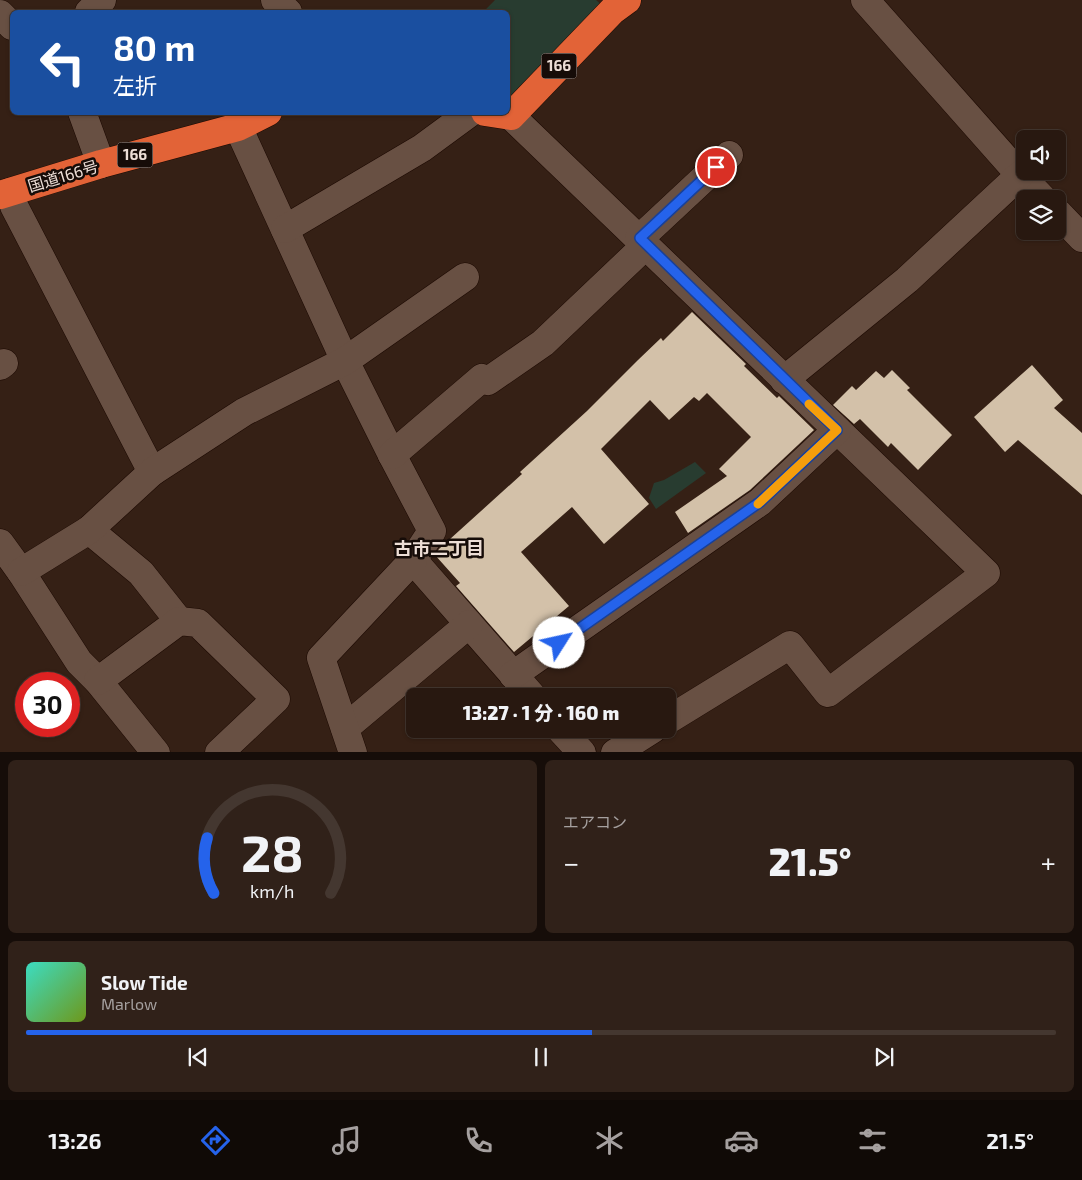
<!DOCTYPE html>
<html lang="ja">
<head>
<meta charset="utf-8">
<style>
	body { margin:0; font-family:"Exo 2","Noto Sans JP",sans-serif; background:#302119; color:#f1f3f6; height:100vh; display:flex; flex-direction:column; font-size:19px; white-space:nowrap }
	* { box-sizing:border-box; margin:0 }
	p { font-size:16px; color:#a5a09f }
	.icon { flex:none; width:28px; height:28px; fill:none; stroke:currentColor; stroke-width:2; stroke-linecap:round; stroke-linejoin:round }
	.map { position:relative; height:752px; overflow:hidden }
	.panel { display:flex; flex-direction:column; gap:8px; padding:8px; background:#160d09; flex:1 }
	.panel>* { flex:none }
	.banner { position:absolute; left:10px; top:10px; width:500px; height:105px; border-radius:8px; box-shadow:0 1px 4px #0004,0 0 0 1px #443730; background:#1a4fa0; color:#fff; overflow:hidden }
	.fabs { position:absolute; left:1016px; top:130px; display:grid; gap:10px }
	.fabs a { display:grid; place-items:center; width:50px; height:50px; border-radius:8px; background:#281810; box-shadow:0 1px 4px #0004,0 0 0 1px #443730; font-size:25px }
	.speed { position:absolute; left:15px; top:672px; display:flex; gap:10px; font-size:25px; font-weight:700; text-align:center }
	.speed>* { display:grid; place-content:center; width:65px; height:65px; border-radius:50%; background:#281810; box-shadow:0 1px 4px #0004,0 0 0 1px #443730; line-height:1 }
	.speed .limit { border:8px solid #d22; background:#fff; color:#111 }
	.pin { position:absolute; display:grid; place-items:center; width:42px; height:42px; color:#fff; margin:-21px; border:2px solid #fff; border-radius:50%; box-shadow:0 1px 5px #0007 }
	.me { position:absolute; width:55px; margin:-28px; rotate:55deg; stroke-linejoin:round; filter:drop-shadow(0 0 4px #0008) }
	.turn { display:flex; align-items:center; gap:18px; height:105px; padding:0 20px; font-size:22px }
	.turn .icon { width:65px; height:65px; stroke-width:2.5 }
	.turn b { display:block; font-size:35px; line-height:42px }
	.big { font-size:38px; font-weight:800; line-height:1.1 }
	.panel .tile { flex:1; display:flex; flex-direction:column; justify-content:center; gap:8px; min-width:0; padding:0 18px; border-radius:8px; background:#302119 }
	.panel .dial { align-items:center; gap:0 }
	.dial svg { height:130px; overflow:visible; fill:none; stroke:#443730; stroke-width:7; stroke-linecap:round; text-anchor:middle }
	.dial text { fill:#f1f3f6; stroke:none }
	.song { display:flex; align-items:center; gap:15px }
	.cover { width:60px; height:60px; border-radius:8px; background:linear-gradient(135deg,hsl(170 70% 55%),hsl(80 70% 35%)) }
	.played { height:5px; border-radius:2px; background:linear-gradient(90deg,#2563eb 55%,#443730 55%) }
	.keys { display:flex; justify-content:space-around; direction:ltr }
	.heat { display:flex; justify-content:space-between; align-items:center; font-size:28px; direction:ltr }
	.panel .tiles { flex:1; display:grid; gap:8px; grid-template-columns:1fr 1fr }
	.tile:last-child { grid-column:span 2 }
	.trip { position:absolute; left:406px; top:688px; width:270px; height:50px; border-radius:8px; background:#281810; box-shadow:0 1px 4px #0004,0 0 0 1px #443730; font-weight:800; line-height:50px; text-align:center }
	.tab-bar { display:flex; height:80px; justify-content:space-around; align-items:center; background:#100a06; color:#a5a09f }
	.tab-bar .icon { width:35px; height:35px }
	.tab-bar .active { color:#2563eb }
	.tab-bar b { font-size:22px; color:#f1f3f6 }
	.map>svg:first-child { display:block }
</style>
</head>
<body>
<div class="map">
<svg width="1082" height="753" viewBox="0 0 1082 753">
	<rect width="100%" height="100%" fill="#352015"/>
	<g fill="#283c30">
		<path d="M495,0H596L604,7L508,103V12H483Z"/>
		<path d="M695,462L706,473L656,509L649,498L654,483L664,480Z"/>
	</g>
	<g fill="#d3c1a9">
		<path d="M692,312L746,364L744,366L777,398L779,396L814,430L750,490L688,533L675,512L727,476L719,469L751,437L707,393L699,401L694,397L669,420L650,400L601,449L649,504L604,544L572,507L521,552L569,606L514,652L456,586L460,583L435,555L439,549L522,474L520,472L587,411L638,360L661,338L663,341Z"/>
		<path d="M1032,365L1063,400L1054,408L1082,433V495L1018,440L1005,452L974,417Z"/>
		<path d="M892,370L910,388L907,390L952,435L918,470L891,443L888,447L860,419L854,424L833,405L852,386L856,390L876,371L884,378Z"/>
	</g>
	<g fill="none" stroke-linecap="round" stroke-linejoin="round">
		<defs>
			<g id="minor">
				<path d="M275,0L288,12"/>
				<path d="M865,0L1020,175L1043,199"/>
				<path d="M89,12L102,0"/>
				<path d="M0,14L12,26"/>
				<path d="M82,112L101,164"/>
				<path d="M511,116L986,573L828,693L790,645L668,720"/>
				<path d="M238,127L345,361L392,455L432,531L413,560L532,696"/>
				<path d="M10,192L14,206L152,472"/>
				<path d="M1058,213L1082,238"/>
				<path d="M285,229L422,148L471,112"/>
				<path d="M639,239L729,155"/>
				<path d="M0,366L4,363"/>
				<path d="M784,380L907,280L1020,175"/>
				<path d="M392,455L482,378L488,381L543,343L646,245"/>
				<path d="M89,530L141,573L179,621"/>
				<path d="M0,543L21,572L79,662L98,681L156,753"/>
				<path d="M21,572L89,530L152,472L244,412L345,361L465,277"/>
				<path d="M513,675L760,502L837,430"/>
				<path d="M98,681L179,621L198,623L276,699L219,753"/>
				<path d="M345,728L469,624"/>
				<path d="M560,729L582,753"/>
				<path d="M353,753L321,658L413,560"/>
				<path d="M615,753L653,729"/>
			</g>
			<g id="highway">
				<path d="M485,112L511,116L612,11L627,0"/>
				<path d="M0,195L101,164L238,127L268,112"/>
			</g>
		</defs>
		<use href="#minor" stroke="#1c0902" stroke-width="29"/>
		<use href="#highway" stroke="#1c0902" stroke-width="29"/>
		<use href="#minor" stroke="#685043" stroke-width="28"/>
		<use href="#highway" stroke="#e26337" stroke-width="28"/>
	</g>
	<g fill="none" stroke-linecap="round" stroke-linejoin="round">
		<defs>
			<path id="route" d="M559,643L760,502L837,430L640,238L716,167"/>
		</defs>
		<use href="#route" stroke="#184099" stroke-width="12"/>
		<use href="#route" stroke="#2563eb" stroke-width="9"/>
		<path stroke="#f59e0b" stroke-width="9" d="M758,504L837,430L809,404"/>
	</g>
	<g text-anchor="middle" stroke-width="5" stroke-linejoin="round" paint-order="stroke">
		<g fill="#160c08" stroke="#ac9f98" stroke-width="1">
			<rect x="541.5" y="53.5" width="35" height="25" rx="4"/>
			<rect x="117.5" y="142.5" width="35" height="25" rx="4"/>
		</g>
		<g font-size="15" font-weight="bold" fill="#edded6">
			<text x="559" y="71">166</text>
			<text x="135" y="160">166</text>
		</g>
		<g font-size="16" fill="#edded6" stroke="#160c08">
			<text transform="translate(63 176) rotate(-17)" y="6">国道166号</text>
		</g>
		<g font-size="18" font-weight="bold" fill="#edded6" stroke="#160c08">
			<text x="439" y="555">古市二丁目</text>
		</g>
	</g>
</svg>
<div class="fabs">
<a><svg class="icon" aria-label="sound" viewBox="0 0 24 24"><path d="M4 9h4l5-4v14l-5-4H4zM17 9q2 3 0 6"/></svg></a>
<a><svg class="icon" aria-label="layers" viewBox="0 0 24 24"><path d="M12 4l9 5-9 5-9-5zM3 14l9 5 9-5"/></svg></a>
</div>
<div class="speed"><div class="limit">30</div></div>
<div class="pin" style="left:716px;top:167px;background:#d93025"><svg class="icon" aria-label="arrive" viewBox="0 0 24 24"><path d="M6 21V4h12l-3 4 3 4H6"/></svg></div>
<svg class="me" style="left:559px;top:643px" viewBox="-20 -20 40 40"><circle r="19" fill="#fff"/><path d="M0-13L10 11 0 6-10 11z" fill="#2563eb"/></svg>
<div class="trip">13:27 · 1 分 · 160 m</div>
<div class="banner">
<div class="turn"><svg class="icon" aria-label="left" viewBox="0 0 24 24"><path d="M17 20v-9H6M10 6l-5 5 5 5"/></svg><div><b>80 m</b>左折</div></div>
</div>
</div>
<section class="panel">
<div class="tiles">
<div class="tile dial"><svg viewBox="0 0 100 80">
<path d="M14 69A42 42 0 1 1 86 69"/>
<path d="M14 69A42 42 0 0 1 10 35" stroke="#2563eb"/>
<text x="50" y="56" font-size="32" font-weight="700">28</text>
<text x="50" y="72" font-size="11">km/h</text>
</svg></div>
<div class="tile"><p>エアコン</p>
<div class="heat"><a>−</a><b class="big">21.5°</b><a>+</a></div>
</div>
<div class="tile">
<div class="song"><i class="cover"></i><div><b>Slow Tide</b><p>Marlow</p></div></div>
<div class="played"></div>
<div class="keys"><svg class="icon" aria-label="previous" viewBox="0 0 24 24"><path d="M18 5L8 12l10 7zM5 5v14"/></svg><svg class="icon" aria-label="pause" viewBox="0 0 24 24"><path d="M8 5v14M16 5v14"/></svg><svg class="icon" aria-label="next" viewBox="0 0 24 24"><path d="M6 5l10 7-10 7zM19 5v14"/></svg></div>
</div>
</div>
</section>
<nav class="tab-bar">
<b>13:26</b>
<svg class="icon active" aria-label="directions" viewBox="0 0 24 24"><path d="M12 3l9 9-9 9-9-9zM9 14v-3h6M13 9l2 2-2 2"/></svg>
<svg class="icon" aria-label="music" viewBox="0 0 24 24"><path d="M9 18V5l10-2v13"/><circle cx="6" cy="18" r="3"/><circle cx="16" cy="16" r="3"/></svg>
<svg class="icon" aria-label="phone" viewBox="0 0 24 24"><path d="M5 4h4l2 5-3 2q2 4 5 5l2-3 5 2v4C11 20 4 13 5 4z"/></svg>
<svg class="icon" aria-label="climate" viewBox="0 0 24 24"><path d="M12 3v18M4 7l16 10M4 17L20 7"/></svg>
<svg class="icon" aria-label="car" viewBox="0 0 24 24"><path d="M5 17H2v-5l4-1 3-4h7l3 4 3 1v5h-3M9 17h6M6 11h13"/><circle cx="7" cy="17" r="2"/><circle cx="17" cy="17" r="2"/></svg>
<svg class="icon" aria-label="filters" viewBox="0 0 24 24"><path d="M4 7h16M4 17h16"/><circle cx="9" cy="7" r="2"/><circle cx="15" cy="17" r="2"/></svg>
<b>21.5°</b>
</nav>
</body>
</html>
